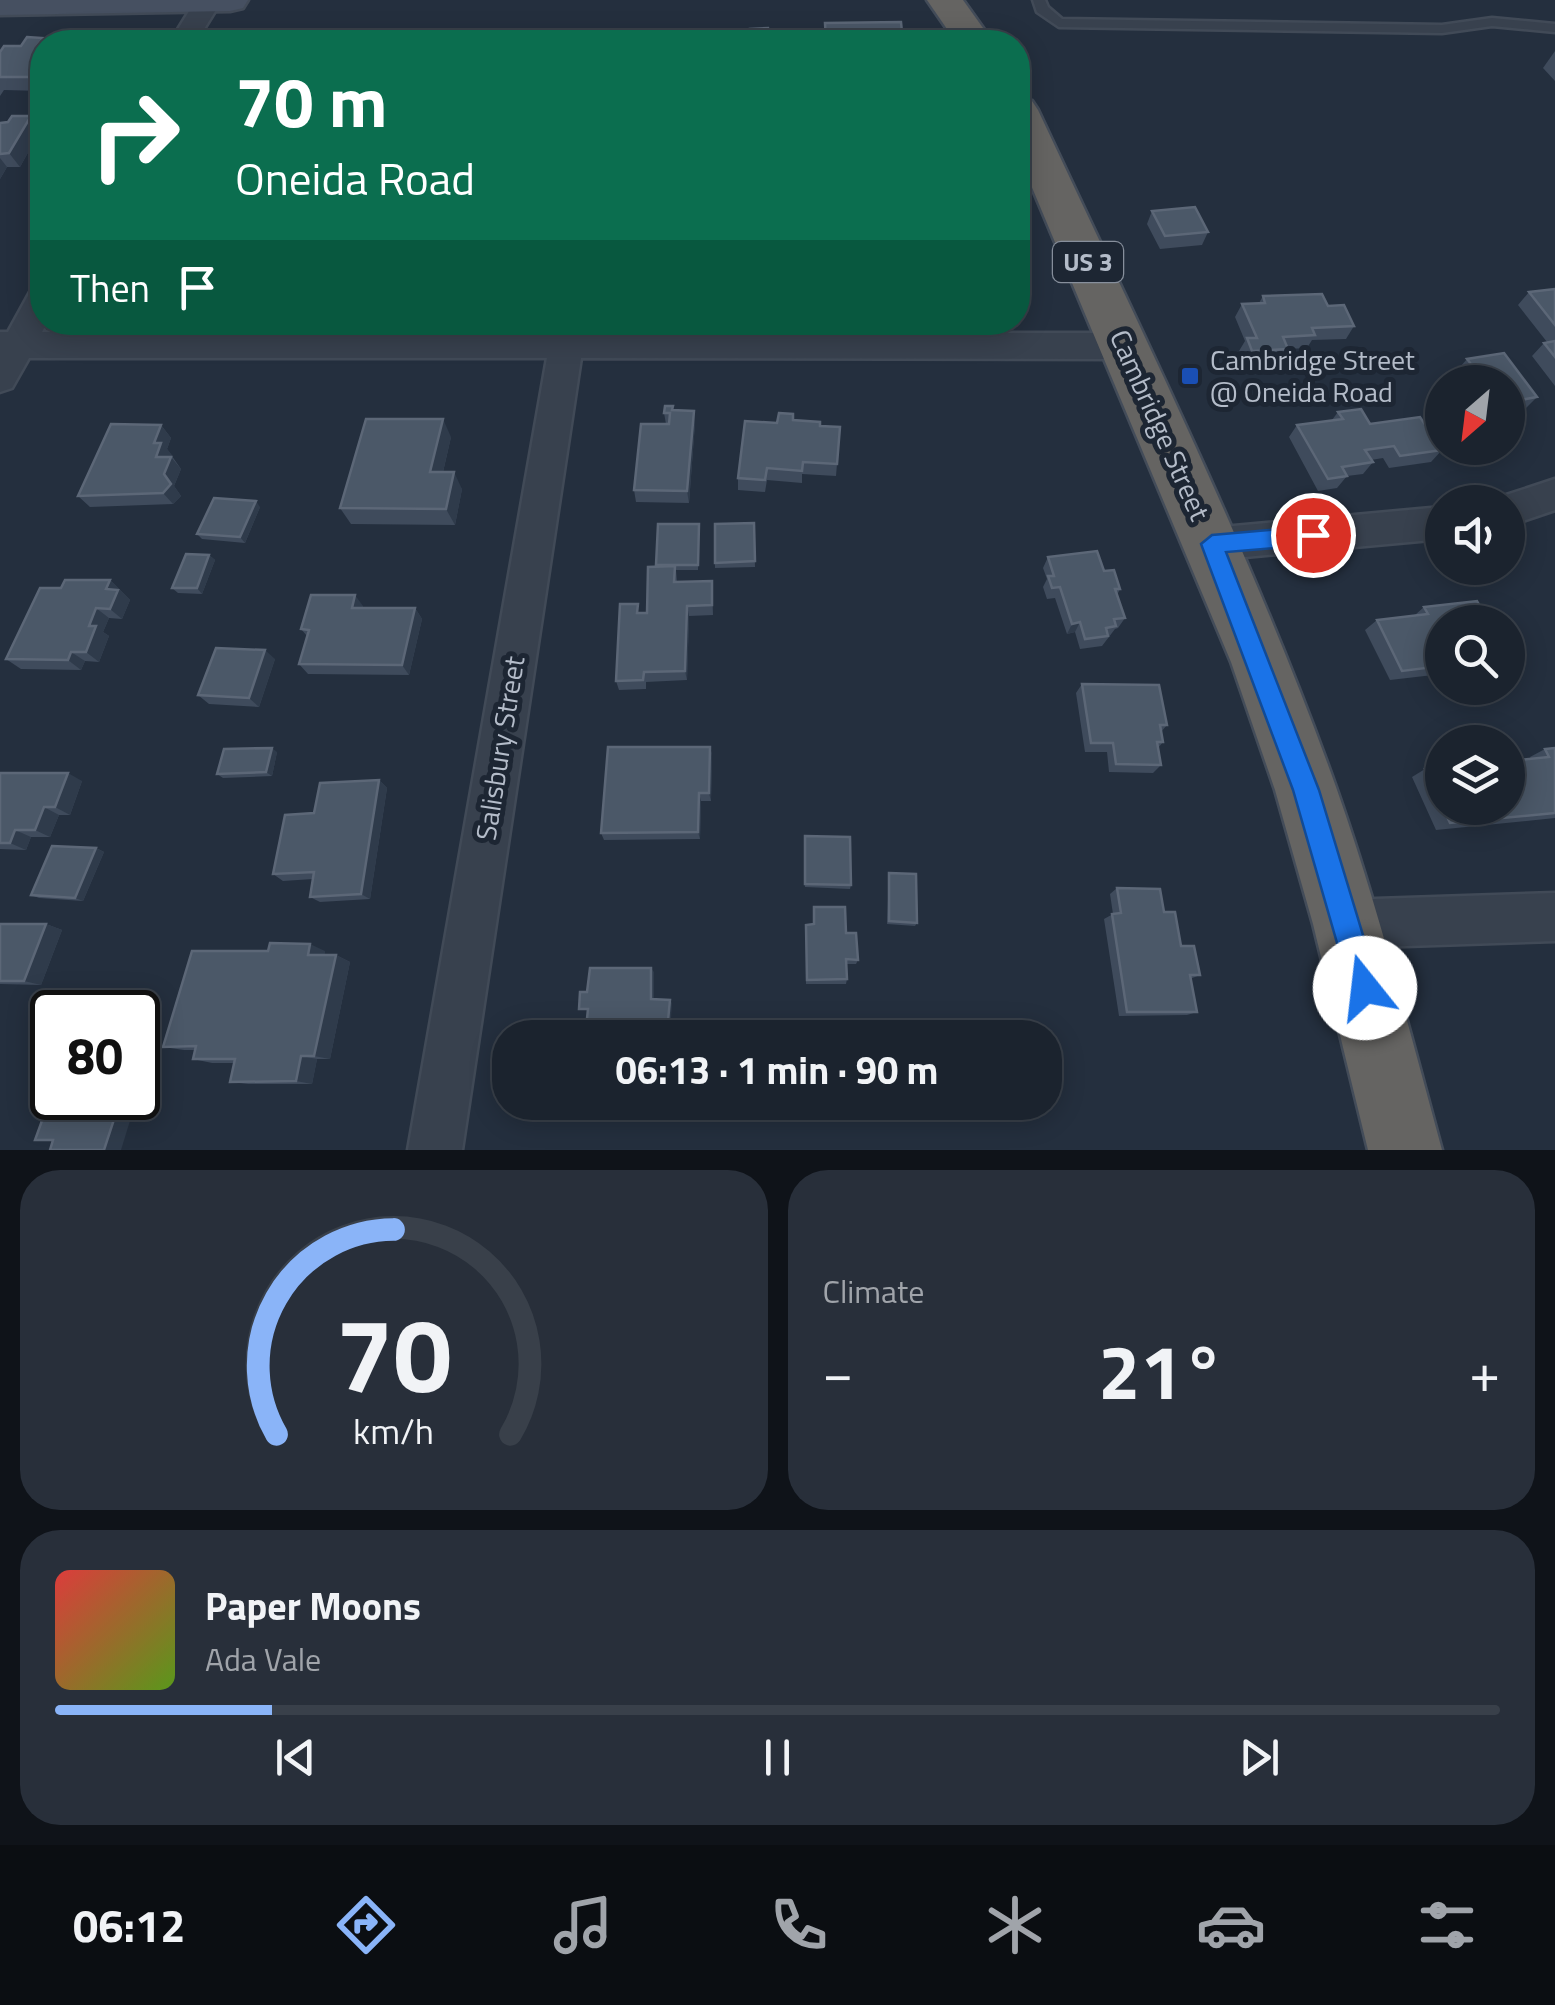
<!DOCTYPE html>
<html lang="en">
<head>
<meta charset="utf-8">
<style>
	body { margin:0; font-family:"Titillium Web",sans-serif; background:#282f3a; color:#f1f3f6; height:100vh; display:flex; flex-direction:column; font-size:38px; white-space:nowrap }
	* { box-sizing:border-box; margin:0 }
	p { font-size:32px; color:#a0a4aa }
	.icon { flex:none; width:55px; height:55px; fill:none; stroke:currentColor; stroke-width:2; stroke-linecap:round; stroke-linejoin:round }
	.map { position:relative; height:1150px; overflow:hidden }
	.drawer { display:flex; flex-direction:column; gap:20px; padding:20px; background:#0f1319; flex:1 }
	.drawer>* { flex:none }
	.banner { position:absolute; left:30px; top:30px; width:1000px; height:305px; border-radius:40px; box-shadow:0 5px 25px #0003,0 0 0 2px #39404a; background:#0b6e4f; color:#fff; overflow:hidden }
	.needle { width:65px; rotate:208deg }
	.fabs { position:absolute; left:1425px; top:365px; display:grid; gap:20px }
	.fabs a { display:grid; place-items:center; width:100px; height:100px; border-radius:50%; background:#1b232e; box-shadow:0 5px 25px #0003,0 0 0 2px #39404a; font-size:50px }
	.speed { position:absolute; left:30px; top:990px; display:flex; gap:20px; font-size:50px; font-weight:700; text-align:center }
	.speed>* { display:grid; place-content:center; width:130px; height:130px; border-radius:50%; background:#1b232e; box-shadow:0 5px 25px #0003,0 0 0 2px #39404a; line-height:1 }
	.speed .limit { border:5px solid #111; border-radius:15px; background:#fff; color:#111 }
	.pin { position:absolute; display:grid; place-items:center; width:85px; height:85px; color:#fff; margin:-42px; border:5px solid #fff; border-radius:50%; box-shadow:0 2px 10px #0007 }
	.me { position:absolute; width:110px; margin:-55px; rotate:344deg; stroke-linejoin:round; filter:drop-shadow(0 0 8px #0008) }
	.turn { display:flex; align-items:center; gap:35px; height:210px; padding:0 40px; font-size:45px }
	.turn .icon { width:130px; height:130px; stroke-width:2.5 }
	.turn b { display:block; font-size:70px; line-height:85px }
	.then { display:flex; align-items:center; height:95px; padding:0 40px; background:#0003; gap:20px; font-size:38px }
	.big { font-size:75px; font-weight:700; line-height:1.1 }
	.drawer .card { flex:1; display:flex; flex-direction:column; justify-content:center; gap:15px; min-width:0; padding:0 35px; border-radius:40px; background:#282f3a }
	.drawer .dial { align-items:center; gap:0 }
	.dial svg { height:260px; overflow:visible; fill:none; stroke:#39404a; stroke-width:7; stroke-linecap:round; text-anchor:middle }
	.dial text { fill:#f1f3f6; stroke:none }
	.song { display:flex; align-items:center; gap:30px }
	.cover { width:120px; height:120px; border-radius:15px; background:linear-gradient(135deg,hsl(0 70% 55%),hsl(90 70% 35%)) }
	.played { height:10px; border-radius:5px; background:linear-gradient(90deg,#8ab4f8 15%,#39404a 15%) }
	.keys { display:flex; justify-content:space-around; direction:ltr }
	.heat { display:flex; justify-content:space-between; align-items:center; font-size:55px; direction:ltr }
	.drawer .tiles { flex:1; display:grid; gap:20px; grid-template-columns:1fr 1fr }
	.card:last-child { grid-column:span 2 }
	.trip { position:absolute; left:492px; top:1020px; width:570px; height:100px; border-radius:40px; background:#1b232e; box-shadow:0 5px 25px #0003,0 0 0 2px #39404a; font-weight:700; line-height:100px; text-align:center }
	.dock { display:flex; height:160px; justify-content:space-around; align-items:center; background:#0b0e12; color:#a0a4aa }
	.dock .icon { width:70px; height:70px }
	.dock .on { color:#8ab4f8 }
	.dock b { font-size:45px; color:#f1f3f6 }
	.map>svg:first-child { display:block }
</style>
</head>
<body>
<div class="map">
<svg width="1555" height="1150" viewBox="0 0 1555 1150">
	<rect width="100%" height="100%" fill="#242f3e"/>
	<g fill="none" stroke-linecap="round" stroke-linejoin="round">
		<defs>
			<path id="service" d="M1033,0H1045L1048,7L1062,19L1442,25L1492,18L1555,24V32L1492,26L1442,33L1059,27L1037,12Z"/>
			<g id="minor">
				<path d="M196,0H222L196,42H170Z"/>
				<path d="M42,288V322H47L42,332L1125,333L1137,337L1142,346L1137,355L1125,359L581,358L462,1150H408L547,358H29L12,388L0,392V332H8L30,292Z"/>
				<path d="M1555,479V510L1508,526V502H1493L1494,499Z"/>
				<path d="M1442,507V539L1212,560L1198,556L1192,544L1198,532L1212,528Z"/>
				<path d="M1555,893V941L1346,948L1329,941L1322,924L1329,907L1346,900Z"/>
			</g>
			<path id="secondary" d="M0,0H248L243,8L230,11L0,15Z"/>
			<g id="trunk">
				<path d="M927,0H963L993,42H956Z"/>
				<path d="M1018,98L1032,101L1038,110C1142,333 1253,555 1336,787C1378,906 1409,1029 1442,1150H1368L1313,924L1275,790L1231,662L1018,154Z"/>
			</g>
		</defs>
		<use href="#service" stroke="#414a57" stroke-width="5"/>
		<use href="#minor" stroke="#414a57" stroke-width="5"/>
		<use href="#secondary" stroke="#414a57" stroke-width="5"/>
		<use href="#trunk" stroke="#434c59" stroke-width="5"/>
		<use href="#service" fill="#38414e" fill-rule="evenodd"/>
		<use href="#minor" fill="#38414e" fill-rule="evenodd"/>
		<use href="#secondary" fill="#465061" fill-rule="evenodd"/>
		<use href="#trunk" fill="#656462" fill-rule="evenodd"/>
	</g>
	<g fill="#3f4b5c">
		<path d="M43,38L47,42H42V91L4,90L0,96V52L21,46Z"/>
		<path d="M1555,51V81L1543,68Z"/>
		<path d="M0,123L41,129L20,167H7L0,179Z"/>
		<path d="M1152,211L1208,232L1202,245L1160,249L1147,224Z"/>
		<path d="M1555,289V386L1532,356L1544,343L1547,342L1518,305L1529,292Z"/>
		<path d="M1263,296L1328,306L1354,326L1346,339L1312,340L1307,348L1288,349L1280,362L1245,364L1239,351L1245,341L1235,317L1242,304L1259,303Z"/>
		<path d="M1467,359L1537,397L1525,409L1508,412V382H1447Z"/>
		<path d="M673,406V410L695,423L689,503L636,502L634,490L666,424L664,413Z"/>
		<path d="M1338,412L1370,424L1442,450L1431,462L1389,468L1383,458L1371,460L1373,462L1363,474L1347,476L1337,488L1318,491L1289,437L1297,425L1332,420Z"/>
		<path d="M793,420L820,426L837,464L836,476L802,474V483L767,480L765,492L738,490V478L777,423Z"/>
		<path d="M161,425L171,438L167,449L181,469L174,486L181,496L173,504L90,507L78,496Z"/>
		<path d="M451,437L443,472L462,489L455,525L351,524L340,508Z"/>
		<path d="M260,507L245,543L202,539L197,534Z"/>
		<path d="M754,523L755,567L715,568V524Z"/>
		<path d="M658,524H699L698,570H676L677,582L712,581L713,615L689,616L687,680L646,682V689L619,690L616,681L640,613H647L657,567Z"/>
		<path d="M209,555L215,560L202,594L178,593L172,588Z"/>
		<path d="M1048,557L1104,571L1120,589L1117,595L1125,618L1118,628L1115,629L1102,646L1080,649L1075,632L1067,634L1055,598L1047,599L1043,587L1047,579L1043,568Z"/>
		<path d="M110,580L130,600L122,619L109,618L103,632L109,636L99,662L85,661L81,670L21,669L6,659L61,588Z"/>
		<path d="M363,606V608H415L422,619L409,675L308,674L299,664L307,636L301,629Z"/>
		<path d="M1424,607L1442,622V674L1390,680L1365,630L1377,620L1415,615Z"/>
		<path d="M275,659L259,707L209,704L198,695Z"/>
		<path d="M1082,684L1167,725L1161,732L1163,742L1158,748L1161,765L1153,773L1109,772L1107,752H1085L1076,693Z"/>
		<path d="M710,747L712,755L711,801H701L700,839L604,840L601,833Z"/>
		<path d="M1555,748V818L1436,830L1412,777L1425,769L1531,759L1530,757L1545,749Z"/>
		<path d="M277,752L272,776L223,778L217,774Z"/>
		<path d="M0,773L82,781L70,815H59L50,837H31L26,850L0,849Z"/>
		<path d="M379,780L387,788L370,899L320,902L310,897L313,879L283,881L273,874L314,813Z"/>
		<path d="M805,836L851,885L850,889L805,887Z"/>
		<path d="M96,848L104,852L83,901L39,898L31,895Z"/>
		<path d="M889,873L917,923L915,926L887,924Z"/>
		<path d="M1117,888L1164,912L1181,946L1200,975L1190,979L1197,1012L1187,1015L1119,1016L1104,919L1113,914L1110,894Z"/>
		<path d="M814,907L846,933L858,960L856,964H846L847,979L846,984H806V930L813,924Z"/>
		<path d="M0,924H46L62,930L41,985L0,984Z"/>
		<path d="M325,951L324,955H336L350,962L330,1059H317L312,1084H248L230,1082L234,1063H212L193,1059L195,1050H184L163,1047Z"/>
		<path d="M572,1102H659L633,1104L632,1119L570,1117Z"/>
	</g>
	<g fill="#2f3b4b">
		<path d="M42,69V85L37,77Z"/>
		<path d="M31,116L41,129L20,167L9,153Z"/>
		<path d="M0,158L7,167L0,179Z"/>
		<path d="M694,411L695,423L689,503L687,491Z"/>
		<path d="M443,419L451,437L439,489L430,472Z"/>
		<path d="M161,425L171,438L167,449L172,455L170,460L171,457L181,469L174,486L181,496L173,504L163,493L164,474L156,457L154,443Z"/>
		<path d="M454,472L462,489L455,525L446,509Z"/>
		<path d="M256,501L260,507L245,543L240,537Z"/>
		<path d="M209,555L215,560L202,594L197,588Z"/>
		<path d="M110,580L130,600L122,619L110,609L106,589Z"/>
		<path d="M355,595L363,606L360,618L352,608Z"/>
		<path d="M687,606L689,616L687,680L685,671Z"/>
		<path d="M96,608L109,618L103,632L109,636L99,662L86,652L89,626Z"/>
		<path d="M415,608L422,619L409,675L402,665Z"/>
		<path d="M1080,622L1075,632L1067,634L1072,624Z"/>
		<path d="M265,650L275,659L259,707L249,698Z"/>
		<path d="M71,652L85,661L81,670L68,660Z"/>
		<path d="M710,747L712,755L711,801L709,793Z"/>
		<path d="M272,748L277,752L272,776L266,772Z"/>
		<path d="M68,773L82,781L70,815L55,807Z"/>
		<path d="M379,780L387,788L370,899L361,894Z"/>
		<path d="M699,793L701,801L700,839L698,832Z"/>
		<path d="M44,807L59,815L50,837L35,830Z"/>
		<path d="M15,830L31,837L26,850L10,843Z"/>
		<path d="M96,848L104,852L83,901L75,898Z"/>
		<path d="M46,924L62,930L41,985L24,981Z"/>
		<path d="M310,944L325,951L323,962L308,955Z"/>
		<path d="M336,955L350,962L330,1059L314,1056Z"/>
		<path d="M651,968L654,972V1003L651,999Z"/>
		<path d="M670,1000L672,1003L670,1034L667,1031Z"/>
		<path d="M301,1056L317,1059L312,1084L296,1081Z"/>
		<path d="M121,1098H137L121,1150H104Z"/>
		<path d="M630,1102L633,1104L632,1119L629,1118Z"/>
	</g>
	<g fill="#4b5868" stroke="#5c6777" stroke-width="2.5">
		<path d="M901,22L903,42H826L825,23Z"/>
		<path d="M768,28L769,34L798,33L800,42H722V37L751,36L750,29Z"/>
		<path d="M527,32H562V42H525Z"/>
		<path d="M320,35L318,41H349L348,42H287L288,40H306L308,36Z"/>
		<path d="M27,37L43,38L37,46H42V69L37,77H0V52L4,46H21Z"/>
		<path d="M442,38L495,40L494,42H441Z"/>
		<path d="M600,38H638V42H599Z"/>
		<path d="M12,116H31L9,153L0,154V123L8,122Z"/>
		<path d="M1195,207L1208,232L1165,236L1152,211Z"/>
		<path d="M1555,289V325L1529,292Z"/>
		<path d="M1322,294L1328,306L1344,305L1354,326L1312,328L1315,335L1283,337L1288,349L1252,351L1247,338H1257L1242,304L1265,303L1263,296Z"/>
		<path d="M1555,341V357L1544,343Z"/>
		<path d="M1504,353L1537,397L1515,401L1511,395L1508,396V382H1463L1456,372L1475,369L1467,359Z"/>
		<path d="M665,406H673L672,410L694,411L687,491L634,490L641,424H669L670,413H664Z"/>
		<path d="M1361,409L1370,424L1420,417L1442,450L1400,456L1394,446L1365,450L1373,462L1342,467L1347,476L1328,479L1297,425L1343,419L1338,412Z"/>
		<path d="M779,413L793,414V420L820,422V426L840,427L837,464L803,462L802,471L767,468L765,480L738,478L745,421L777,423Z"/>
		<path d="M366,419H443L430,472H454L446,509L340,508Z"/>
		<path d="M111,424L161,425L154,443H161L156,457H171L164,474L171,484L163,493L78,496Z"/>
		<path d="M214,498L256,501L240,537L197,534Z"/>
		<path d="M754,523L755,561L715,563V524Z"/>
		<path d="M658,524H699L698,565H656Z"/>
		<path d="M1097,551L1104,571L1114,570L1120,589H1115L1125,618L1114,619L1116,626L1106,628L1108,636L1085,639L1080,622L1072,624L1060,587L1052,588L1048,576H1054L1048,557Z"/>
		<path d="M186,554L209,555L197,588H172Z"/>
		<path d="M675,566L674,582L712,581V605L687,606L685,671L644,672L643,680L616,681L620,604H638L637,613H647L648,567Z"/>
		<path d="M65,580H110L106,589L118,590L110,609L96,608L89,626H96L86,652H71L68,660L6,659L40,588H61Z"/>
		<path d="M311,595H355L352,608H415L402,665L299,664L309,630L301,629Z"/>
		<path d="M1477,601L1489,622H1442V666L1402,671L1377,620L1428,614L1424,607Z"/>
		<path d="M216,648L265,650L249,698L198,695Z"/>
		<path d="M1082,684L1159,685L1167,725H1160L1163,742H1157L1161,765L1116,764L1113,743H1091Z"/>
		<path d="M608,747H710L709,793H699L698,832L601,833Z"/>
		<path d="M272,748L266,772L217,774L224,749Z"/>
		<path d="M1555,748V813L1450,823L1443,808H1508V761L1549,757L1545,749Z"/>
		<path d="M1442,767V806L1425,769Z"/>
		<path d="M0,773H68L55,807H44L35,830H15L10,843H0Z"/>
		<path d="M379,780L361,894L310,897L314,872L273,874L285,815L314,813L320,783Z"/>
		<path d="M805,836L850,837L851,885L805,884Z"/>
		<path d="M52,846L96,848L75,898L31,895Z"/>
		<path d="M889,873L916,874L917,923L889,921Z"/>
		<path d="M1117,888L1160,889L1164,912H1175L1181,946H1194L1200,975H1190L1197,1012H1127L1112,914L1121,913Z"/>
		<path d="M814,907H845L846,933H856L858,960L846,959L847,979L807,980L806,925L814,924Z"/>
		<path d="M0,924H46L24,981H0Z"/>
		<path d="M270,943L310,944L308,955H336L314,1056H301L296,1081L230,1082L235,1059H193L196,1046L163,1047L192,951H268Z"/>
		<path d="M590,968H651V999L670,1000L667,1031L679,1030V1038H585L588,1009H579L580,992H587Z"/>
		<path d="M52,1093V1098H121L104,1150H50L53,1140H35Z"/>
		<path d="M572,1102H630L629,1118L570,1117Z"/>
	</g>
	<path fill="#1a73e8" stroke="#114b97" stroke-width="2.5" d="M1313,526L1324,535L1313,545L1226,552L1319,790L1379,988L1375,998L1365,1003L1355,998L1350,988L1293,790L1201,544L1212,535Z"/>
	<rect fill="#1a4fb4" stroke="#1d2633" stroke-width="4" x="1180" y="366" width="20" height="20" rx="5"/>
	<g text-anchor="middle" stroke-width="10" stroke-linejoin="round" paint-order="stroke">
		<rect fill="#1d2633" stroke="#878f9c" stroke-width="2.5" x="1053" y="242" width="70" height="40" rx="8"/>
		<g font-size="25" font-weight="bold" fill="#b4bcc9">
			<text x="1088" y="271">US 3</text>
		</g>
		<g font-size="28" fill="#b4bcc9" stroke="#1d2633" text-anchor="start">
			<text x="1210" y="370">Cambridge Street<tspan x="1210" dy="32">@ Oneida Road</tspan></text>
		</g>
		<g font-size="28" fill="#b4bcc9" stroke="#1d2633">
			<text transform="translate(1160 425) rotate(66)" y="10">Cambridge Street</text>
			<text transform="translate(500 748) rotate(-81)" y="10">Salisbury Street</text>
		</g>
	</g>
</svg>
<div class="fabs">
<a><svg class="needle" viewBox="-14 -14 28 28"><path d="M0-13l5 13h-10z" fill="#e53935"/><path d="M0 13l5-13h-10z" fill="#a0a4aa"/></svg></a>
<a><svg class="icon" aria-label="sound" viewBox="0 0 24 24"><path d="M4 9h4l5-4v14l-5-4H4zM17 9q2 3 0 6"/></svg></a>
<a><svg class="icon" aria-label="search" viewBox="0 0 24 24"><circle cx="10" cy="10" r="6"/><path d="M15 15l6 6"/></svg></a>
<a><svg class="icon" aria-label="layers" viewBox="0 0 24 24"><path d="M12 4l9 5-9 5-9-5zM3 14l9 5 9-5"/></svg></a>
</div>
<div class="speed"><div class="limit">80</div></div>
<div class="pin" style="left:1313px;top:535px;background:#d93025"><svg class="icon" aria-label="arrive" viewBox="0 0 24 24"><path d="M6 21V4h12l-3 4 3 4H6"/></svg></div>
<svg class="me" style="left:1365px;top:988px" viewBox="-20 -20 40 40"><circle r="19" fill="#fff"/><path d="M0-13L10 11 0 6-10 11z" fill="#1a73e8"/></svg>
<div class="trip">06:13 · 1 min · 90 m</div>
<div class="banner">
<div class="turn"><svg class="icon" aria-label="right" viewBox="0 0 24 24"><path d="M7 20v-9h11M14 6l5 5-5 5"/></svg><div><b>70 m</b>Oneida Road</div></div>
<div class="then">Then<svg class="icon" aria-label="arrive" viewBox="0 0 24 24"><path d="M6 21V4h12l-3 4 3 4H6"/></svg></div>
</div>
</div>
<section class="drawer">
<div class="tiles">
<div class="card dial"><svg viewBox="0 0 100 80">
<path d="M14 69A42 42 0 1 1 86 69"/>
<path d="M14 69A42 42 0 0 1 50 6" stroke="#8ab4f8"/>
<text x="50" y="56" font-size="32" font-weight="700">70</text>
<text x="50" y="72" font-size="11">km/h</text>
</svg></div>
<div class="card"><p>Climate</p>
<div class="heat"><a>−</a><b class="big">21°</b><a>+</a></div>
</div>
<div class="card">
<div class="song"><i class="cover"></i><div><b>Paper Moons</b><p>Ada Vale</p></div></div>
<div class="played"></div>
<div class="keys"><svg class="icon" aria-label="previous" viewBox="0 0 24 24"><path d="M18 5L8 12l10 7zM5 5v14"/></svg><svg class="icon" aria-label="pause" viewBox="0 0 24 24"><path d="M8 5v14M16 5v14"/></svg><svg class="icon" aria-label="next" viewBox="0 0 24 24"><path d="M6 5l10 7-10 7zM19 5v14"/></svg></div>
</div>
</div>
</section>
<nav class="dock">
<b>06:12</b>
<svg class="icon on" aria-label="directions" viewBox="0 0 24 24"><path d="M12 3l9 9-9 9-9-9zM9 14v-3h6M13 9l2 2-2 2"/></svg>
<svg class="icon" aria-label="music" viewBox="0 0 24 24"><path d="M9 18V5l10-2v13"/><circle cx="6" cy="18" r="3"/><circle cx="16" cy="16" r="3"/></svg>
<svg class="icon" aria-label="phone" viewBox="0 0 24 24"><path d="M5 4h4l2 5-3 2q2 4 5 5l2-3 5 2v4C11 20 4 13 5 4z"/></svg>
<svg class="icon" aria-label="climate" viewBox="0 0 24 24"><path d="M12 3v18M4 7l16 10M4 17L20 7"/></svg>
<svg class="icon" aria-label="car" viewBox="0 0 24 24"><path d="M5 17H2v-5l4-1 3-4h7l3 4 3 1v5h-3M9 17h6M6 11h13"/><circle cx="7" cy="17" r="2"/><circle cx="17" cy="17" r="2"/></svg>
<svg class="icon" aria-label="filters" viewBox="0 0 24 24"><path d="M4 7h16M4 17h16"/><circle cx="9" cy="7" r="2"/><circle cx="15" cy="17" r="2"/></svg>
</nav>
</body>
</html>
